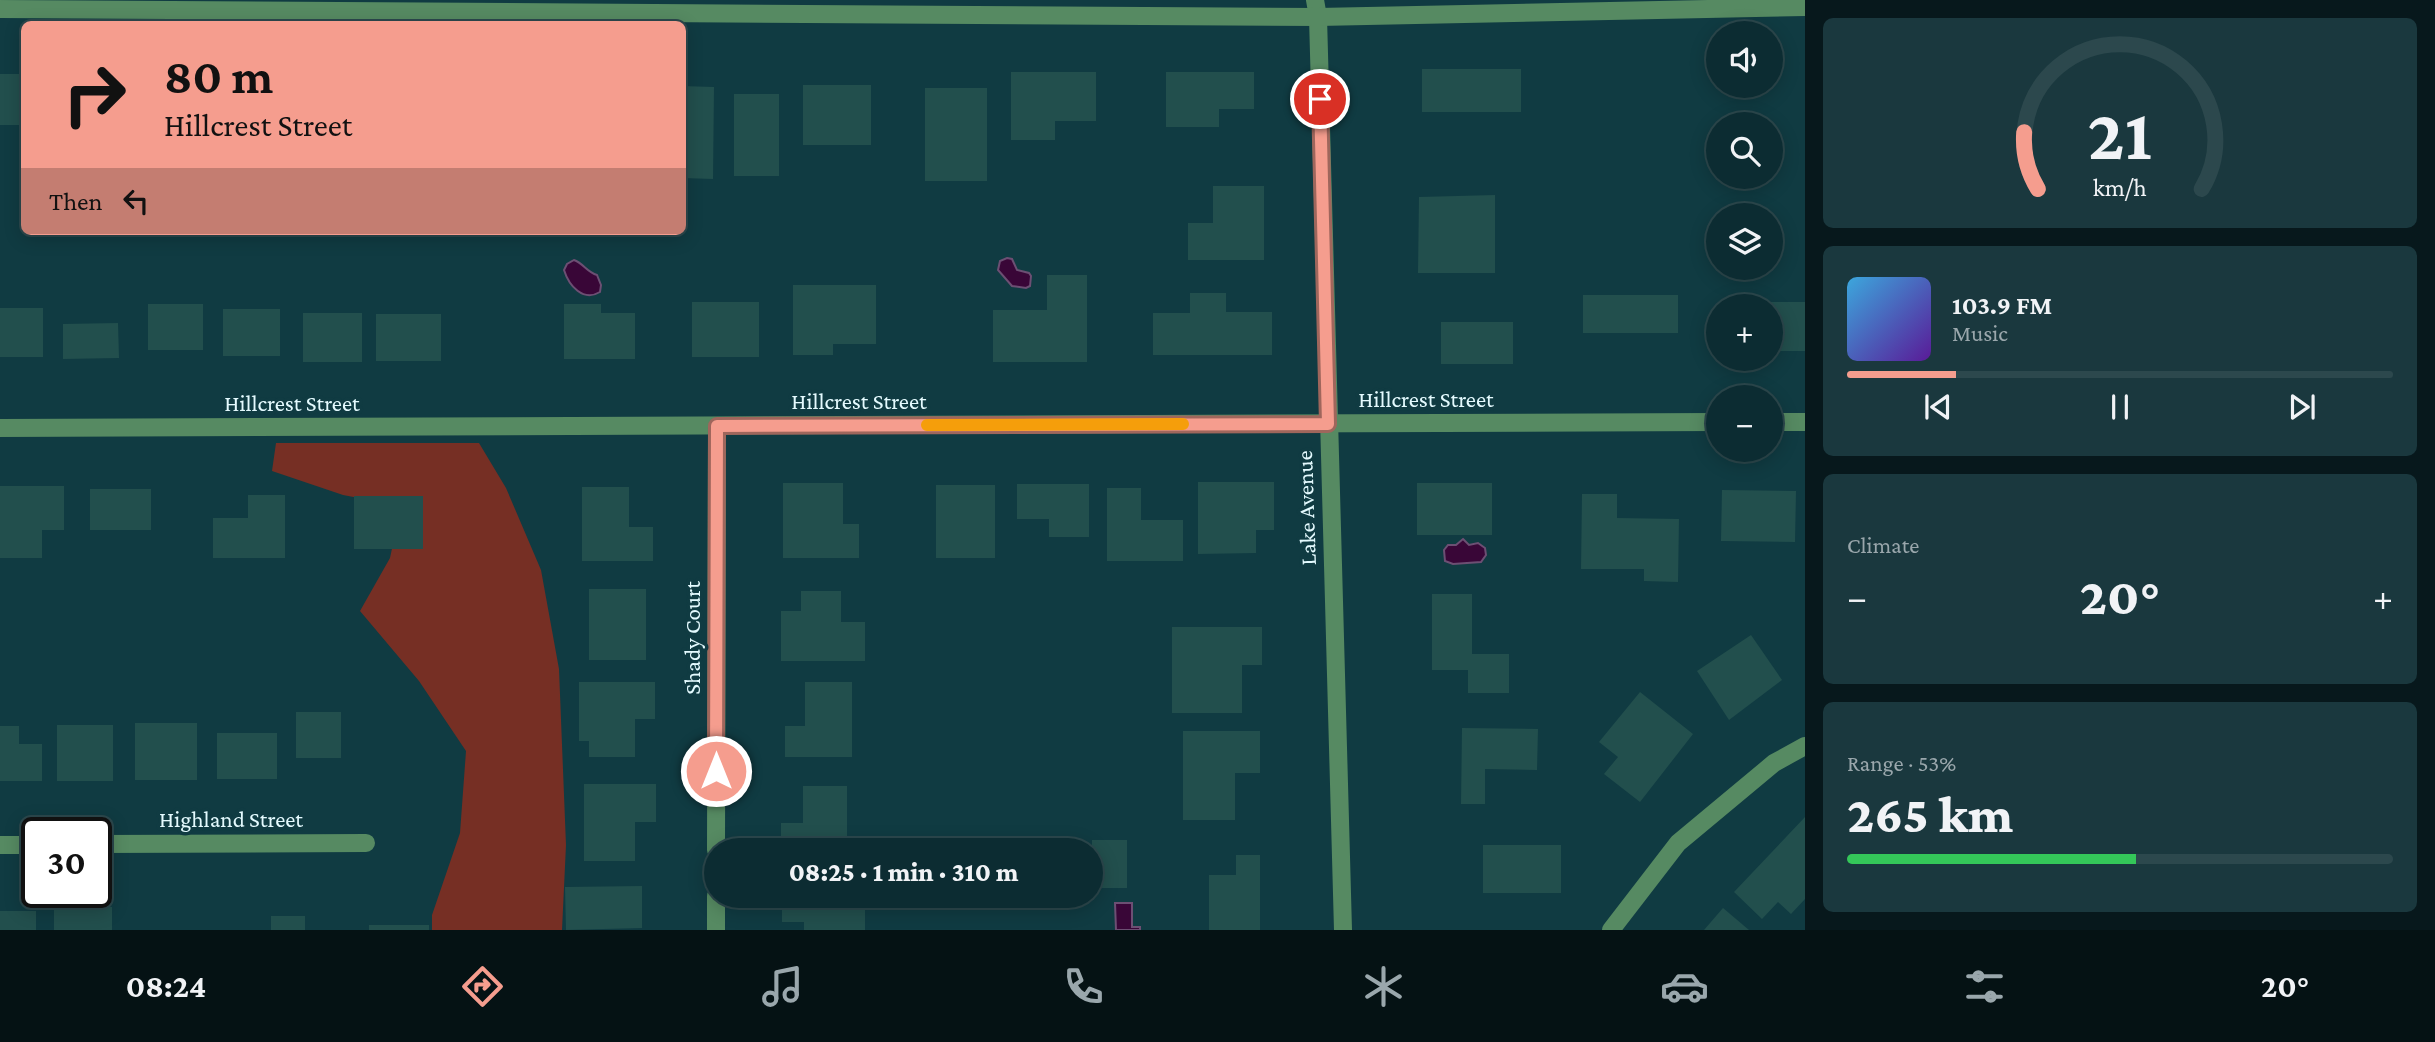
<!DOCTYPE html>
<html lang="en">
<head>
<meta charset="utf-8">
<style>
	body { margin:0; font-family:"Crimson Pro",serif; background:#1a383e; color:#f1f3f6; height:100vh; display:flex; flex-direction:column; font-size:26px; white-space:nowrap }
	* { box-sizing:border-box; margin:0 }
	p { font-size:23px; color:#9aa7ac }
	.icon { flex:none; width:38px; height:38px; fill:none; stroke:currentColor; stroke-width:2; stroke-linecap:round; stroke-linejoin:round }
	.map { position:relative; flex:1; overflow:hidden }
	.sheet { display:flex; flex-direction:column; gap:18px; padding:18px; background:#07181c; width:630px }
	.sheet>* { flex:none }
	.hud { position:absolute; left:21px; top:21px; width:665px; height:214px; border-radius:10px; box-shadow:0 4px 18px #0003,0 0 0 2px #2c484d; background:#f59d8e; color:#111; overflow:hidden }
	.tools { position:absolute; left:1706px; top:21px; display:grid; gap:14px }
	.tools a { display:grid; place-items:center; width:77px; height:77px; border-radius:50%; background:#0c2c32; box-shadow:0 4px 18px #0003,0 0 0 2px #2c484d; font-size:35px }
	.speed { position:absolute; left:21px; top:817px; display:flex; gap:14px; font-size:35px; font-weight:700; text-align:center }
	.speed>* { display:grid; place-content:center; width:91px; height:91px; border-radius:50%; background:#0c2c32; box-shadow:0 4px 18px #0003,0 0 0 2px #2c484d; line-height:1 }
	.speed .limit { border:4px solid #111; border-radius:10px; background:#fff; color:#111 }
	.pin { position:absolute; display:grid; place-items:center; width:60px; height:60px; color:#fff; margin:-30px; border:4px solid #fff; border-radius:50%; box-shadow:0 2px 7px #0007 }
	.me { position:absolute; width:77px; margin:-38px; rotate:0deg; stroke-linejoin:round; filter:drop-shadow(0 0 5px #0008) }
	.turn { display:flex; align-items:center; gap:24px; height:147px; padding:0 28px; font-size:32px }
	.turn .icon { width:91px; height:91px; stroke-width:2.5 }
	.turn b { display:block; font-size:49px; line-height:60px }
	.then { display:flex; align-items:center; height:66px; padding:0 28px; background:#0003; gap:14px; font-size:26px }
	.big { font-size:52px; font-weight:800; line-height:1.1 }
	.sheet .card { flex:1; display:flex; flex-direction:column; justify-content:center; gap:10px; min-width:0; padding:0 24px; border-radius:10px; background:#1a383e }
	.sheet .dial { align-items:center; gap:0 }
	.dial svg { height:182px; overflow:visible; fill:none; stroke:#2c484d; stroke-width:7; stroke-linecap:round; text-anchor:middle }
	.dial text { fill:#f1f3f6; stroke:none }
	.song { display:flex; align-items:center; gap:21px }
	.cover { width:84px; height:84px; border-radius:10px; background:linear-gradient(135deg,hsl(200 70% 55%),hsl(270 70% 35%)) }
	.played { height:7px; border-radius:4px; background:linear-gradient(90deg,#f59d8e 20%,#2c484d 20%) }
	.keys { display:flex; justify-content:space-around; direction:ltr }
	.heat { display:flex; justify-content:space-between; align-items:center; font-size:38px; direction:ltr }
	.charge { height:10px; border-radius:5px; background:linear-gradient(90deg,#34c759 53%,#2c484d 0) }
	.trip { position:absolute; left:704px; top:838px; width:399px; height:70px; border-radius:35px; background:#0c2c32; box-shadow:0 4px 18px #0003,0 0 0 2px #2c484d; font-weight:800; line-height:70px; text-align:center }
	.tabs { display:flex; height:112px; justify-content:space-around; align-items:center; background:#051214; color:#9aa7ac }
	.tabs .icon { width:49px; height:49px }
	.tabs .on { color:#f59d8e }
	.tabs b { font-size:32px; color:#f1f3f6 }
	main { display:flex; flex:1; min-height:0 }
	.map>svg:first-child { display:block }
</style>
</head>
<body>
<main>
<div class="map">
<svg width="1805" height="930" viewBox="0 0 1805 930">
	<rect width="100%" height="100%" fill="#103b42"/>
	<path fill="#762f24" d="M276,443H479L506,488L541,570L559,669L566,845L562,930H432V915L460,833L466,751L419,681L360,611L390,558L401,506L343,495L272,471Z"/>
	<g fill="#390637" stroke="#6c4f73" stroke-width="2">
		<path d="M1007,258L1012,259L1017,270L1029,273L1031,276L1030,286L1026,288L1012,286L998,270L1000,261Z"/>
		<path d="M574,260C583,263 587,272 597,275L601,285L600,292C583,302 569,286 564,270L567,264Z"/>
		<path d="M1463,539L1469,545L1478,543L1485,548L1486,555L1481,562L1453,564L1445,561L1444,550L1448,545H1456Z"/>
		<path d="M1115,903H1132V927H1140V930H1116Z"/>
	</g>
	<g fill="#224f4d">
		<rect x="1422" y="69" width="99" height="43"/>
		<path d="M1011,72H1096V121H1055V140H1011Z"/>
		<path d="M1166,72H1254V109H1219V127H1166Z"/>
		<rect x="0" y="74" width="24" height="51"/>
		<rect x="803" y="85" width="68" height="60"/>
		<path d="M682,86L714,87L713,179L682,178Z"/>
		<rect x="925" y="88" width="62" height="93"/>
		<rect x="734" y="94" width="45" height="82"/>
		<path d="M1213,186H1264V260H1188V223H1213Z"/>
		<path d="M1495,195V273H1418L1419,197Z"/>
		<path d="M1047,275H1087V362H993V310H1047Z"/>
		<path d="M793,285H876V344H833V355H793Z"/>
		<path d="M1190,293H1226V312H1272V355H1153V313H1190Z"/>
		<rect x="1583" y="295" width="95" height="38"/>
		<rect x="692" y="302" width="67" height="55"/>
		<path d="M1742,302H1805V351H1771V306H1742Z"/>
		<rect x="148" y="304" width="55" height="46"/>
		<path d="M564,304H601V313H635V359H564Z"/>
		<rect x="0" y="308" width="43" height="49"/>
		<rect x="223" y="309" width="57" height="47"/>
		<rect x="303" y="313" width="59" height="49"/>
		<rect x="376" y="314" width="65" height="47"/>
		<rect x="1441" y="322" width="72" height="42"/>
		<path d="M118,323L119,358L63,359V324Z"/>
		<path d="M1198,482H1274V530H1256V553L1198,554Z"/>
		<path d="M783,483H843V524H859V558H783Z"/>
		<rect x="1417" y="483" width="75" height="52"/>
		<path d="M1017,484H1089V537H1049V519H1017Z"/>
		<rect x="936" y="485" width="59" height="73"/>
		<path d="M0,486H64V530H42V558H0Z"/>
		<path d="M582,487H629V527H653V561H582Z"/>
		<path d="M1107,488H1141V520H1183V561H1107Z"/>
		<rect x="90" y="489" width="61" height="41"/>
		<path d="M1722,490L1796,491L1795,542L1721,541Z"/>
		<path d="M1582,494H1617V518L1679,519L1678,582L1644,581V569H1581Z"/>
		<path d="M248,495H285V558H213V518H248Z"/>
		<rect x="354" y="496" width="69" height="53"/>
		<rect x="589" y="589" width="57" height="71"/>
		<path d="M801,591H841V622H865V661H781V611H801Z"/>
		<path d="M1432,594H1472V654H1509V693H1468V670H1432Z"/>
		<path d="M1172,627H1262V665H1242V713H1172Z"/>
		<path d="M1751,635L1782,680L1729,720L1697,671Z"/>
		<path d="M579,682H655V719H635V757H589V741H579Z"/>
		<path d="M805,682H852V757H785V726H805Z"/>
		<path d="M1640,692L1693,734L1640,802L1604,774L1618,757L1599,742Z"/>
		<rect x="296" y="712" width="45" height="46"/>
		<rect x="135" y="723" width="62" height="57"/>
		<rect x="57" y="725" width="56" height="56"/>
		<path d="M0,726H19V744H42V781H0Z"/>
		<path d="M1462,728L1538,729L1537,770L1485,769V804H1461Z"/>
		<path d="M1183,731H1260V773H1235V820H1183Z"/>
		<rect x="217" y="733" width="60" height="46"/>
		<path d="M584,784H656V822H635V861H584Z"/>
		<path d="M803,786H847V850H781V823H803Z"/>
		<path d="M1805,817V899L1791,914L1778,902L1762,919L1734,892Z"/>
		<rect x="1092" y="840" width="35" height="48"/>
		<rect x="1483" y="845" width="78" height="48"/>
		<path d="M1236,855H1260V930H1209V875H1236Z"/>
		<path d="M642,886V928L566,930L565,887Z"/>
		<path d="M782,896L865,897V930H804V922H782Z"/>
		<rect x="54" y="907" width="58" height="23"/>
		<path d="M1723,908L1749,930H1704Z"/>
		<rect x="0" y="911" width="36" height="19"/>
		<rect x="271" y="916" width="34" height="14"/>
		<rect x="369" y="925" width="60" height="5"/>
	</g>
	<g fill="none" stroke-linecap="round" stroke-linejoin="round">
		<g stroke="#568a62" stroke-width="18">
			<path d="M1315,0L1318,17L1343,930"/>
			<path d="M0,9L1318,17L1805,7"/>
			<path d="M1771,422H1805"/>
			<path d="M0,428L1718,422"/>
			<path d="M96,844L366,843"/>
			<path d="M0,845H37"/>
			<path d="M716,850L717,426"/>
			<path d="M716,930V896"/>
			<path d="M1611,930L1678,843L1774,763L1805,746"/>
		</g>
	</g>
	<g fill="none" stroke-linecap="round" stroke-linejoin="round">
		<defs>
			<path id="route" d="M716,771L717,426L1328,424L1320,99"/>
		</defs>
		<use href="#route" stroke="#9f665c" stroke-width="18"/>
		<use href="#route" stroke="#f59d8e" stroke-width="12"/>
		<path stroke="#f59e0b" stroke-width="12" d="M927,425L1183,424"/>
	</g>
	<g text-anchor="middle" stroke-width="7" stroke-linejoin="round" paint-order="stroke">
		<g font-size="23" fill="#e4fafe" stroke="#103b42">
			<text x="1426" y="407">Hillcrest Street</text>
			<text x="859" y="409">Hillcrest Street</text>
			<text x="292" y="411">Hillcrest Street</text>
			<text transform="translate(1306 508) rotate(-92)" y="8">Lake Avenue</text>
			<text transform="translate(692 638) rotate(-90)" y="8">Shady Court</text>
			<text x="231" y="827">Highland Street</text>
		</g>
	</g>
</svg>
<div class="tools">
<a><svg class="icon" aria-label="sound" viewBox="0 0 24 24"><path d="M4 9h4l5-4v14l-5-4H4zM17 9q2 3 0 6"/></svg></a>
<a><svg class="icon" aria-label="search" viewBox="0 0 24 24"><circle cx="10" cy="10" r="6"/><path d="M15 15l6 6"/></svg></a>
<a><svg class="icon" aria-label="layers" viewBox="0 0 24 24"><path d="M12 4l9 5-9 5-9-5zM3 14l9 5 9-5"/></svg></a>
<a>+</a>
<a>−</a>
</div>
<div class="speed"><div class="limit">30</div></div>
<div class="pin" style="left:1320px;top:99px;background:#d93025"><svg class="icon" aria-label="arrive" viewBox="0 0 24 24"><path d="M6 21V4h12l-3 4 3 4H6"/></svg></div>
<svg class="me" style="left:716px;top:771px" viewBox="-20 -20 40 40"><circle r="17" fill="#f59d8e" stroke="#fff" stroke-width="3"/><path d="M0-11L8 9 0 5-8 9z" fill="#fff"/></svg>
<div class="trip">08:25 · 1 min · 310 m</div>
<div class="hud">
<div class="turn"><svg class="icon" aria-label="right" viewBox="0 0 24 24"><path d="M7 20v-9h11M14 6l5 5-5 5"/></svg><div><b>80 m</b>Hillcrest Street</div></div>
<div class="then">Then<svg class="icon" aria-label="left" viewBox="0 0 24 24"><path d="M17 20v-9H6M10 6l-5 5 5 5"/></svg></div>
</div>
</div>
<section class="sheet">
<div class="card dial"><svg viewBox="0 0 100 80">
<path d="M14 69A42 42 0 1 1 86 69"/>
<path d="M14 69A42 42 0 0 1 8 44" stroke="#f59d8e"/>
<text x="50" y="56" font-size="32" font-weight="700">21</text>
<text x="50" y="72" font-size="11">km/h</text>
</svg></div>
<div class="card">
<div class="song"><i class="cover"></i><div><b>103.9 FM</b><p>Music</p></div></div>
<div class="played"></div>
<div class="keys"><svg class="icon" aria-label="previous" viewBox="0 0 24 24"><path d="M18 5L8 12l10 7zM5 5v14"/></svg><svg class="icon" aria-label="pause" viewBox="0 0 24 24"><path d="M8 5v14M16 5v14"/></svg><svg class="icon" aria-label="next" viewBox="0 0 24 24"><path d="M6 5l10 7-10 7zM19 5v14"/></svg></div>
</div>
<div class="card"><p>Climate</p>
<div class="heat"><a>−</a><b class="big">20°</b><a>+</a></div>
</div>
<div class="card"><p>Range · 53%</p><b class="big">265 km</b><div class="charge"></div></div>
</section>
</main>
<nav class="tabs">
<b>08:24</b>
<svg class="icon on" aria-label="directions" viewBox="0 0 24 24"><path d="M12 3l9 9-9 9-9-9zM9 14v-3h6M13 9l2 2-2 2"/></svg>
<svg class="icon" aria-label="music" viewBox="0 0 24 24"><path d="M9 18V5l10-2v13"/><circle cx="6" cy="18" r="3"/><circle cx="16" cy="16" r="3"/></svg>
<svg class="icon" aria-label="phone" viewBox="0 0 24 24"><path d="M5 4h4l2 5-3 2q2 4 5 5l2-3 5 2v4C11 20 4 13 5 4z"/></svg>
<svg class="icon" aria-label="climate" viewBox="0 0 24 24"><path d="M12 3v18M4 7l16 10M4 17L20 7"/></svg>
<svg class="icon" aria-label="car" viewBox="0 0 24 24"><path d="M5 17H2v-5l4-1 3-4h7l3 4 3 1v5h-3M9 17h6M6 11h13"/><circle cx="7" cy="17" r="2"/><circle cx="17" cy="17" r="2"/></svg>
<svg class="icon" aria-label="filters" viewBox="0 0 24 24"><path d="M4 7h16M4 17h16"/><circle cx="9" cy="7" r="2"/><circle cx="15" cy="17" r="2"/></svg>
<b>20°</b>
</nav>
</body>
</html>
